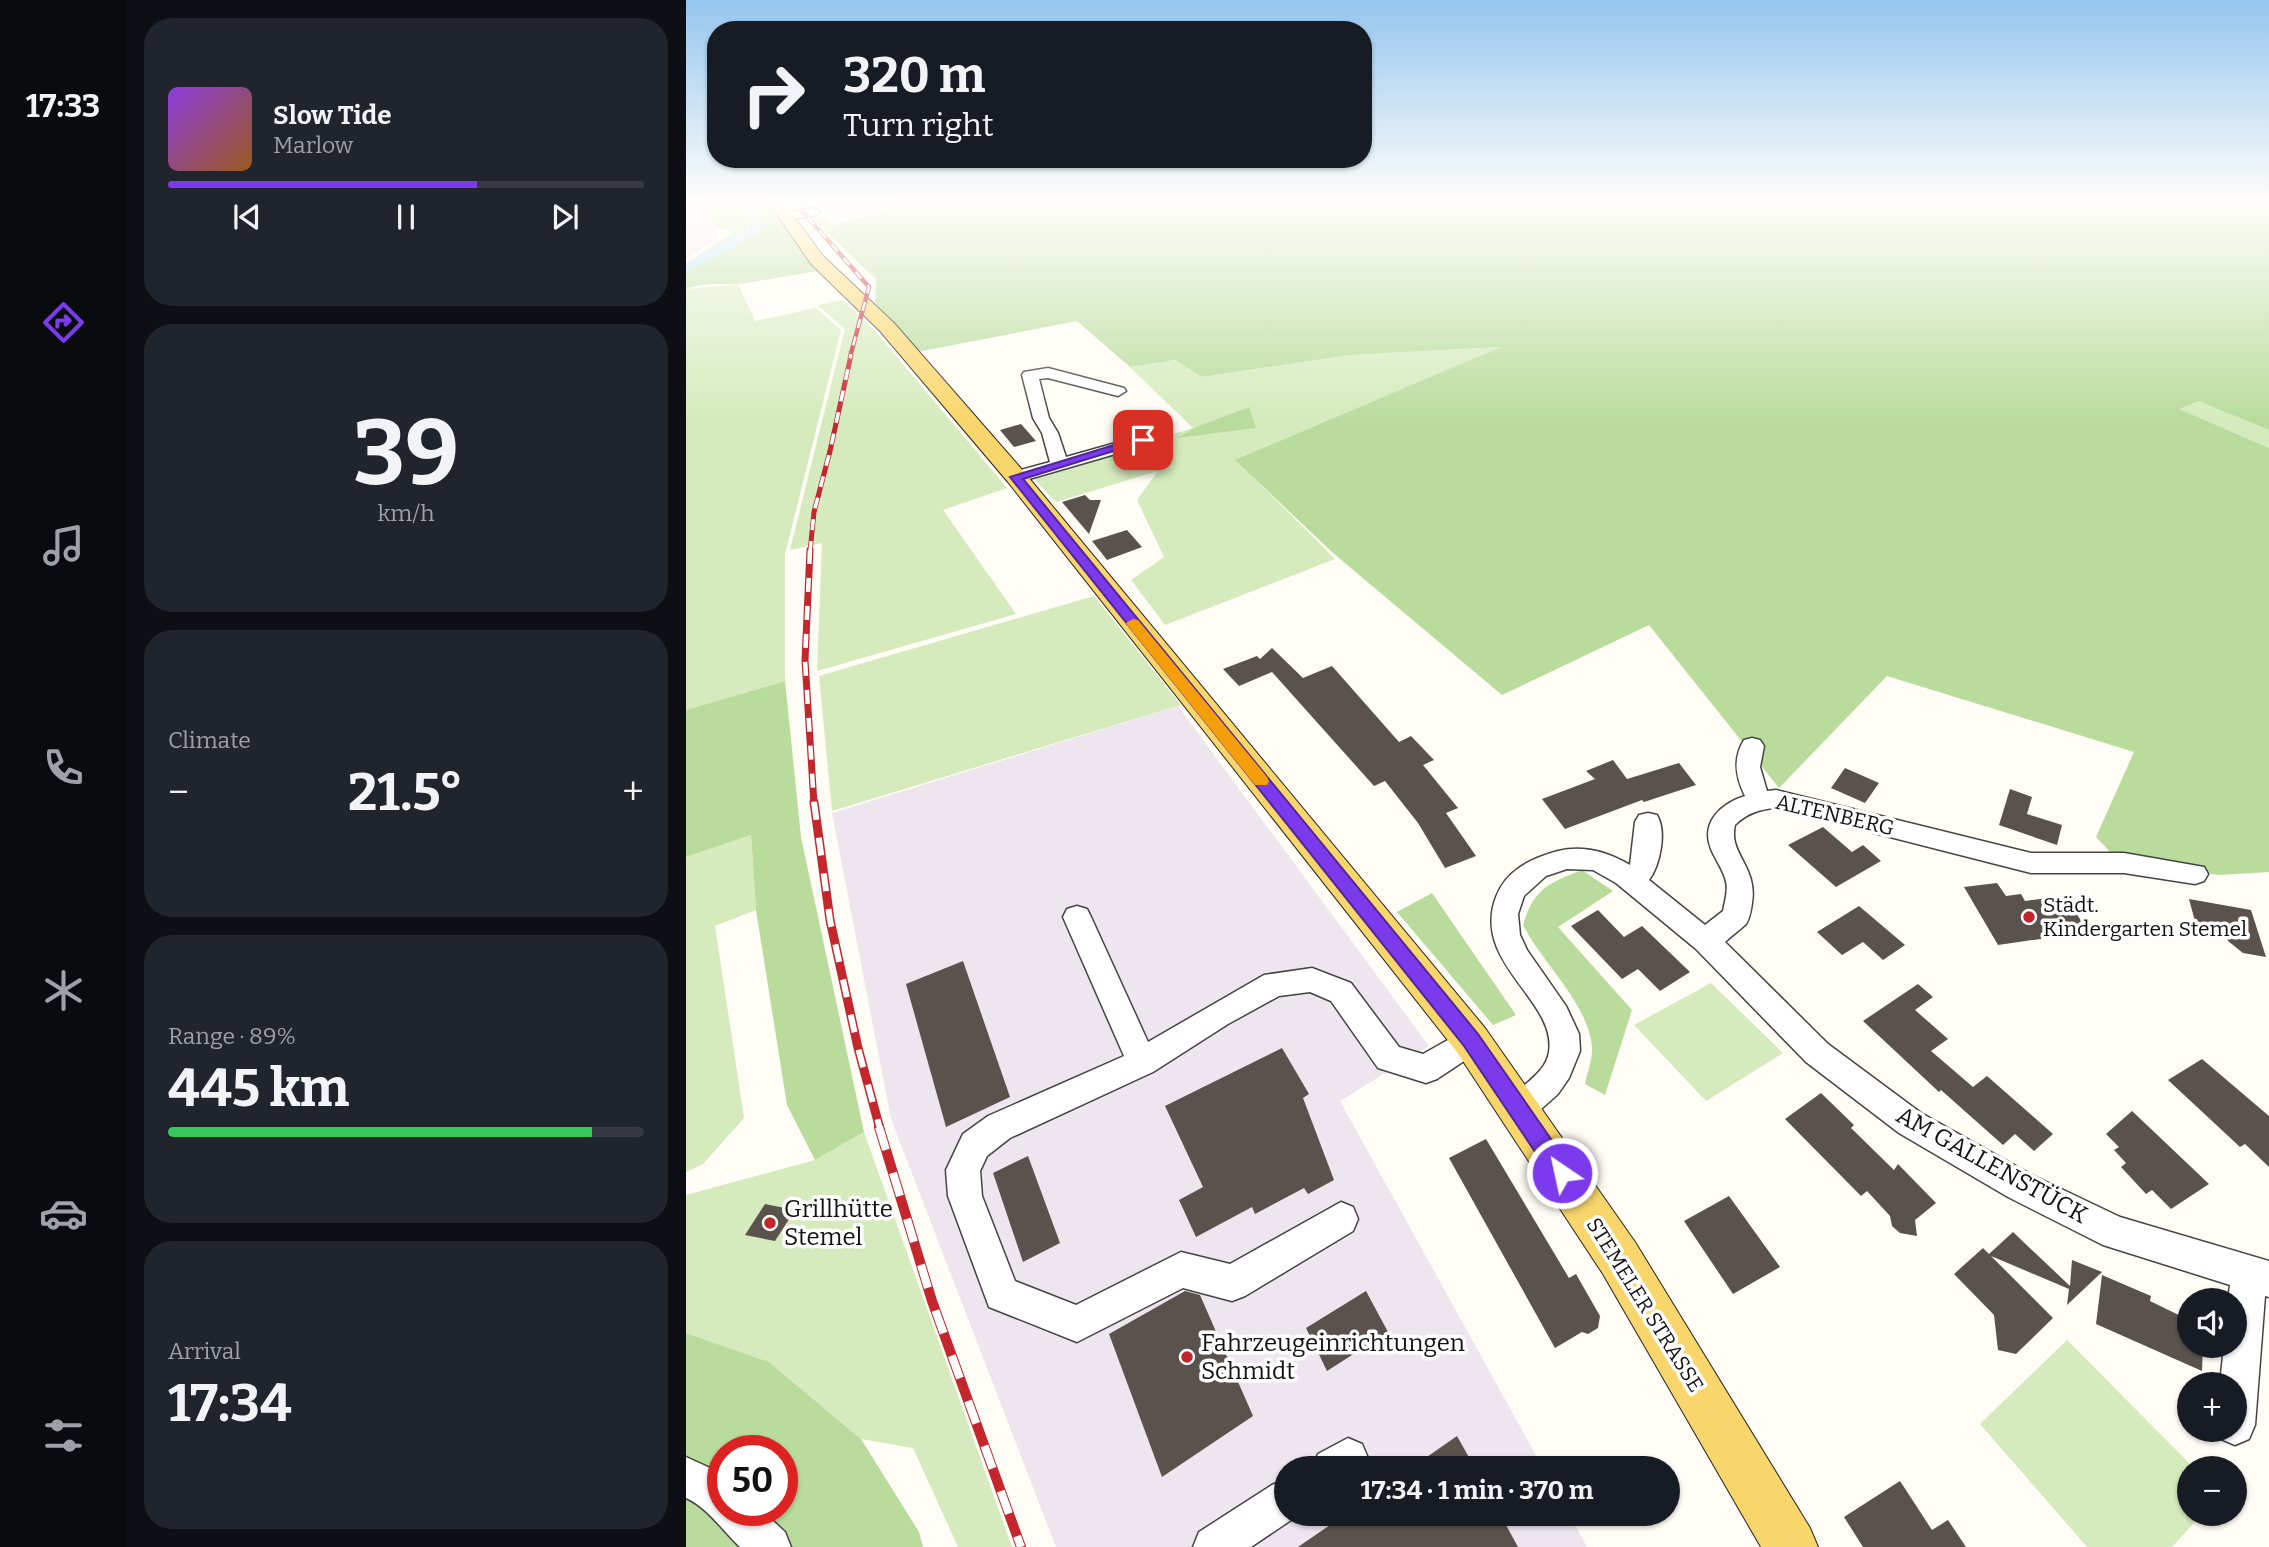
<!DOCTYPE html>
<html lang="en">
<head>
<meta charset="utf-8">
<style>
	body { margin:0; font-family:Bitter,serif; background:#20242c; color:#f1f3f6; height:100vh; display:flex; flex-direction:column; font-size:26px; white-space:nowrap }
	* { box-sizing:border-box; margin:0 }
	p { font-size:23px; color:#9ea1a6 }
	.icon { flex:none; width:38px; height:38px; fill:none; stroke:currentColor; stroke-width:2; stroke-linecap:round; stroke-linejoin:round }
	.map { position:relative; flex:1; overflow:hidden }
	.drawer { display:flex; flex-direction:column; gap:18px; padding:18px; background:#0d0f14; width:560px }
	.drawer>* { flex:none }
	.hud { position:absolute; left:21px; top:21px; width:665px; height:147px; border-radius:28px; box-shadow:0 2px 5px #0004; background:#171b24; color:#f1f3f6; overflow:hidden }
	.tools { position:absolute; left:1491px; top:1288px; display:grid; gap:14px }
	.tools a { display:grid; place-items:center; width:70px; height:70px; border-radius:50%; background:#171b24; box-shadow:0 2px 5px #0004; font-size:35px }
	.speed { position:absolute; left:21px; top:1435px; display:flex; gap:14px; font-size:35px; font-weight:700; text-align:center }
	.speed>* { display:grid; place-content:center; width:91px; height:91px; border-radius:50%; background:#171b24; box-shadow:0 2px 5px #0004; line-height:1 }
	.speed .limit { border:10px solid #d22; background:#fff; color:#111 }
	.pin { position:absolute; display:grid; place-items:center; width:60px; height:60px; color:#fff; margin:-30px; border-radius:14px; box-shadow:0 4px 10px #0006 }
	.me { position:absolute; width:77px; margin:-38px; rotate:326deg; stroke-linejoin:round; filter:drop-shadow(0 0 5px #0008) }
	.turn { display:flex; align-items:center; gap:24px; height:147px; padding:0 21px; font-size:32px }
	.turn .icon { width:91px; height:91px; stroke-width:2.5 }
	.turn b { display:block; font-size:49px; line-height:60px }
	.big { font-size:52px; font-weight:700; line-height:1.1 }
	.drawer .card { flex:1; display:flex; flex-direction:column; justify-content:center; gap:10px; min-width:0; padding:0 24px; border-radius:28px; background:#20242c }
	.drawer .dial { align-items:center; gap:0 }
	.dial b { font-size:91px; line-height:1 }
	.song { display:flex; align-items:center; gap:21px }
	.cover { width:84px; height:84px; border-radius:10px; background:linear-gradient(135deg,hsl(270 70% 55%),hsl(30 70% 35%)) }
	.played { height:7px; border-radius:4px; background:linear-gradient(90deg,#7c3aed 65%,#363941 65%) }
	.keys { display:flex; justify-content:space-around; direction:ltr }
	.heat { display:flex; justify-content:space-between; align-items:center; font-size:38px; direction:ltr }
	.charge { height:10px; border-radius:5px; background:linear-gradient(90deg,#34c759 89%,#363941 0) }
	.trip { position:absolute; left:588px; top:1456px; width:406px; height:70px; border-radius:35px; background:#171b24; box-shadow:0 2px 5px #0004; font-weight:700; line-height:70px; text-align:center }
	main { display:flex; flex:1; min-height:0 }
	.menu { display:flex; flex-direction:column; width:126px; justify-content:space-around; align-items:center; background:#090b0e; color:#9ea1a6 }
	.menu .icon { width:49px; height:49px }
	.menu .on { color:#7c3aed }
	.menu b { font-size:32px; color:#f1f3f6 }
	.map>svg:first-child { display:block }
</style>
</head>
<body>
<main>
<nav class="menu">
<b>17:33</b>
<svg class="icon on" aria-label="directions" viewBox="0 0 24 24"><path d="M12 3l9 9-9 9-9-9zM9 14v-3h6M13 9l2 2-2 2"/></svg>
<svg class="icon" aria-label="music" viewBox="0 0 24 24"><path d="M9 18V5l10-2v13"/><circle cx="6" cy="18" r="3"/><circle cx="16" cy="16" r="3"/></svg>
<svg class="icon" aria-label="phone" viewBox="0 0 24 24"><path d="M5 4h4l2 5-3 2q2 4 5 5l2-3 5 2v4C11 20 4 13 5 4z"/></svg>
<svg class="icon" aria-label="climate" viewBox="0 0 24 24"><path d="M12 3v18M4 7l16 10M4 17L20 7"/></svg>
<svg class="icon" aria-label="car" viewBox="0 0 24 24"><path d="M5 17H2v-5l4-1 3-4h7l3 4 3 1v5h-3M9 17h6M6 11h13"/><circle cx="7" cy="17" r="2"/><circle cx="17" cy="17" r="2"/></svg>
<svg class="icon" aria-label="filters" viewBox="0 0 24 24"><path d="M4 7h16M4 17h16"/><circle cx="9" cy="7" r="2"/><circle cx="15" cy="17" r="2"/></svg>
</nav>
<section class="drawer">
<div class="card">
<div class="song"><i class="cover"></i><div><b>Slow Tide</b><p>Marlow</p></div></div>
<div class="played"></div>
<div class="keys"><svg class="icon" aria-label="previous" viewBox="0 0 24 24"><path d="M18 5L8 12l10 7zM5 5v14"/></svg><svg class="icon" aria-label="pause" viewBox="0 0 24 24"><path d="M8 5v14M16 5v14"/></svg><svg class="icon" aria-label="next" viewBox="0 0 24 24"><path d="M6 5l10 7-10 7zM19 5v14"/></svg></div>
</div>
<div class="card dial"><b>39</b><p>km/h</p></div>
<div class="card"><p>Climate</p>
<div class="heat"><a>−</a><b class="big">21.5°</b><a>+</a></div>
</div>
<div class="card"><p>Range · 89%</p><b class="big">445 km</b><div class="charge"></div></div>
<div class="card"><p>Arrival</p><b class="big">17:34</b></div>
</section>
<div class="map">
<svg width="1583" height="1547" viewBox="0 0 1583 1547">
	<rect width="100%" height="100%" fill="#fffdf5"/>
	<g fill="#eee6ef">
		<path d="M0,204H18L30,226L32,239L0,258Z"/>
		<path d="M492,706L743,1046L654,1101L857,1468H600V1514H883L901,1547H370L205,1119L146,813Z"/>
	</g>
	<g fill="#d5ebbd">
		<path d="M52,284L69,321L130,308L155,330L99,554V681L0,710V289Z"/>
		<path d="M157,300L189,331L321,488L257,510L330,614L131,671L136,543L104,550L159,329L131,305Z"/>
		<path d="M818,347L550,460L649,559L479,625L445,580L478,557L451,500L472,471L370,502L346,477L507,428L444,367L489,360L517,377L664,355Z"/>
		<path d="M1513,400L1583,430V448L1492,409Z"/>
		<path d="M408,596L495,705L146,811L133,676Z"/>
		<path d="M65,835L70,910L29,926L58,1118L17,1164L0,1172V857Z"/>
		<path d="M1025,983L1097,1053L1020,1101L948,1025Z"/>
		<path d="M178,1132L326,1547H272L227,1448L175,1439L83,1362L0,1333V1195L129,1160Z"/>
		<path d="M1381,1340L1508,1468H1503V1514H1516L1486,1547H1401L1294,1424Z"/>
	</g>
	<g fill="#b9dc9c" fill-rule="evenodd">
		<path d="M18,204H88L132,271L53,284H24L0,288V264L47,233L30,226Z"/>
		<path d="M221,204H1583V430L1513,401L1493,409L1583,448V872L1532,875L1429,857L1410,837L1448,752L1201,676L1093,788L963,625L816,695L647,553L549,460L815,347L664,355L516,377L489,360L444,367L391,321L231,352L189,303L190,279L127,219L137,217L147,225Z"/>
		<path d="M563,407L570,428L491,438L508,428Z"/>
		<path d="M99,681L115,837L178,1132L129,1160L101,1105L70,910L65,835L0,857V710Z"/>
		<path d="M896,870L927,891L872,927L946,1010L919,1095L899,1084C901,1073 907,1058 906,1047C902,1003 857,964 837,925C848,888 863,883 896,870Z"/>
		<path d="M746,893L830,1015L807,1025L711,912Z"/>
		<path d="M0,1333L83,1362L175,1439L233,1532L237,1547H0ZM37,1451H96V1510H37Z"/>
	</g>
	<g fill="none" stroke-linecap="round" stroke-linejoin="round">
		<path fill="#b9e0f7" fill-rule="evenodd" d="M56,204H68L75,219L71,234L0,273V263L60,229L63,219Z"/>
	</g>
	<g fill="#5a524d">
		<path d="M335,424L350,441L328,447L314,430Z"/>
		<path d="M399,495L404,500H415L403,534L376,502Z"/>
		<path d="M441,530L456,547L421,560L406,541Z"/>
		<path d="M586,648L617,678L646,666L713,742L725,736L748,760L737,765L772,808L760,813L790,856L759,868L732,823L699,781L688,786L586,672L553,686L537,669L571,656L574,659Z"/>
		<path d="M927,760L941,779L993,763L1010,785L958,802L956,800L879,829L856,799L909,779L900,771Z"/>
		<path d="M1159,768L1193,783L1179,803L1145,788Z"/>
		<path d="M1324,789L1346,797L1341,814L1376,825L1371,845L1313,825Z"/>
		<path d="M1137,827L1166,852L1177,845L1195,861L1150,887L1102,845Z"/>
		<path d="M1311,883L1320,896L1335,894L1339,901L1378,896L1403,932L1312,945L1278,887Z"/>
		<path d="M1503,899L1565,910L1580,957L1557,953L1542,941L1538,930L1510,925Z"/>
		<path d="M1173,906L1219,945L1197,960L1177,942L1156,955L1131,932Z"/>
		<path d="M912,910L938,937L956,926L1004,972L974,991L952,969L936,979L885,926Z"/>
		<path d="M277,961L324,1097L260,1127L220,984Z"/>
		<path d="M1232,984L1247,997L1229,1010L1262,1039L1245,1051L1287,1087L1301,1076L1367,1134L1348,1151L1329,1134L1317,1145L1255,1090L1253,1092L1177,1021Z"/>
		<path d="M596,1048L623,1094L617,1098L648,1180L622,1194L618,1188L569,1214L566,1207L510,1237L493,1200L517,1187L479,1106Z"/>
		<path d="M1516,1059L1583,1116V1167L1559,1144L1554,1147L1482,1080Z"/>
		<path d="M1135,1093L1168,1125L1165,1128L1208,1170L1212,1164L1250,1203L1229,1220L1231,1236L1214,1233L1206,1226L1204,1216L1181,1191L1175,1196L1099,1119Z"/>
		<path d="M1446,1111L1464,1128L1523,1184L1485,1209L1466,1190L1460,1194L1435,1167L1440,1163L1428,1150L1433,1147L1420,1134Z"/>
		<path d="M800,1139L883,1278L890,1274L914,1316L912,1328L902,1334L896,1332L869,1348L763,1158Z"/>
		<path d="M342,1156L374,1243L337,1262L307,1173Z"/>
		<path d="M1043,1196L1094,1267L1047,1294L998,1221Z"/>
		<path d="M79,1204L109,1210L89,1241L59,1235Z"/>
		<path d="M1327,1232L1384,1286L1386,1260L1416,1272L1381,1305L1383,1289L1305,1256L1367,1318L1330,1354L1312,1350L1308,1315L1268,1274L1297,1248L1303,1254Z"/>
		<path d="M1416,1275L1465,1296L1464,1301L1503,1320V1346H1517L1516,1371L1410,1324Z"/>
		<path d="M499,1291L514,1295L567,1416L476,1477L423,1334Z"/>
		<path d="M680,1291L702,1332L641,1371L620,1328Z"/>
		<path d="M771,1436L789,1468H725Z"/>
		<path d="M1214,1481L1246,1530L1262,1520L1280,1547H1177L1158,1517Z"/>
		<path d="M660,1514H814L832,1547H612Z"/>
	</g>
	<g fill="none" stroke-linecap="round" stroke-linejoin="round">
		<defs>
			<g id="minor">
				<path d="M128,208L134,212L132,215L100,220L94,216L100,212Z"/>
				<path d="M362,368L438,388L440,391L432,396L362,378L353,379L363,418L372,433L380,457L458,435L464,436L467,440L464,444L336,481H324L321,477L324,473L364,462L356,433L347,418L336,375L338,372Z"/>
				<path d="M1066,738L1074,740L1078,746L1074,767L1081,791L1090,790L1345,853H1438L1518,867L1522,874L1518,881L1509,884L1438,873H1345L1090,808C1074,809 1061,813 1049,825C1042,854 1072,866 1066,903C1065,910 1064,918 1060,924C1054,930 1045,936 1039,942L1142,1044L1235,1113L1346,1175L1434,1217L1583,1261V1297L1579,1296L1569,1425L1563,1439L1549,1445L1535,1439L1531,1430H1549V1384H1534L1538,1346H1549V1300H1542L1544,1285L1417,1245L1322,1197L1213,1133L1120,1062L1010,949L930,883L907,870L881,869L860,876L838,896L832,914L834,935L841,950L880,1006L893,1034L894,1051L883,1078L872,1094L844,1119L833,1124L822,1119L817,1109C827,1088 860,1076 863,1052C871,1000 785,963 810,897C820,870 846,858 872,851C897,845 922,852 944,865L949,822L953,815L962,813L971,815C981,832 974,865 963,880L1019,925L1037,911C1039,900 1043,889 1039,878C1036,868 1029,859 1025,849C1014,822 1036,803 1059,796C1050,778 1046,759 1058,740Z"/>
				<path d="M391,906L401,909L405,917L462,1042L578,975L626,968L665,983L713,1047L737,1054L785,1027L796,1031L800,1040L796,1049L751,1079L740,1083L692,1068L645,1001L624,992L593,996L542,1024L467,1072L324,1138L301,1156L294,1171L296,1196L329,1281L390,1305L495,1252L544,1264L655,1202L667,1207L672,1219L667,1231L559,1296L546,1301L497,1288L391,1342L303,1307L262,1196L260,1170L277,1134L302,1116L438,1056L377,917L381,909Z"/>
				<path d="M662,1438L676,1444L682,1458L678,1468H626L632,1454Z"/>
				<path d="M0,1457L37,1474V1510H75L99,1532L105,1547H54C37,1531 21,1507 0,1498Z"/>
				<path d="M600,1479V1514H614L565,1547H507L513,1532L586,1485Z"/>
			</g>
			<path id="major" d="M84,204H99L137,256L208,323L338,472L799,1028L949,1242L1124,1528L1132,1547H1075L917,1274L771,1052L322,482L194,331L125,264Z"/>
		</defs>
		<use href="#minor" stroke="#444" stroke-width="3"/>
		<use href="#major" stroke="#222" stroke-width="2"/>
		<use href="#minor" fill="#fff" fill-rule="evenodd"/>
		<use href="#major" fill="#f9d66b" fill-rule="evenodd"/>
		<defs>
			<path id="rail-far4" d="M110,204L183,287L164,357"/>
			<path id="rail-far3" d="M124,552L128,512L144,451L165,355"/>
			<path id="rail-far2" d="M124,550L119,660L128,804"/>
			<path id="rail-far1" d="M128,802L144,920L172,1048L194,1129"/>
			<path id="rail" d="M193,1127L246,1301L335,1547"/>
		</defs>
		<use href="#rail-far4" stroke="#c4262e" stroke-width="4.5"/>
		<use href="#rail-far3" stroke="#c4262e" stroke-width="5"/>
		<use href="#rail-far2" stroke="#c4262e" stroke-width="7"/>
		<use href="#rail-far1" stroke="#c4262e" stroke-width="9"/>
		<use href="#rail" stroke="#c4262e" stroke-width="10"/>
		<use href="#rail-far4" stroke="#fff" stroke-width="2.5" stroke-dasharray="9" stroke-linecap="butt"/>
		<use href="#rail-far3" stroke="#fff" stroke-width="3.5" stroke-dasharray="11" stroke-linecap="butt"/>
		<use href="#rail-far2" stroke="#fff" stroke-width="4.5" stroke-dasharray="14" stroke-linecap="butt"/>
		<use href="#rail-far1" stroke="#fff" stroke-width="6" stroke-dasharray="18" stroke-linecap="butt"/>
		<use href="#rail" stroke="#fff" stroke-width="8" stroke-dasharray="24" stroke-linecap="butt"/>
	</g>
	<linearGradient id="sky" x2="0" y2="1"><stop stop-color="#95c6ee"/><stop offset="0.48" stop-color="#fffefa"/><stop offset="1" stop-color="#fffefa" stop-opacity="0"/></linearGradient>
	<rect width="1583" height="421" fill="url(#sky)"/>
	<path fill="#7c3aed" stroke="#51269a" stroke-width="2" d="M454,437L463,440L337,479L792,1034L883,1165L886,1173L883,1180L876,1183L868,1180L778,1046L324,477Z"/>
	<path fill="#f59e0b" d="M447,619L452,620L581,777L583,781L581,785H569L442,626L440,623Z"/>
	<g fill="#c4262e" stroke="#fff" stroke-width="2.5">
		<circle cx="1343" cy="917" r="7"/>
		<circle cx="84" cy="1223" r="7"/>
		<circle cx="501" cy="1357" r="7"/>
	</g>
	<g text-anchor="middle" stroke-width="7" stroke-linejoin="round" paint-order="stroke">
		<g font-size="21" fill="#111" stroke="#fff">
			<text transform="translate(1149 815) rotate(13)" y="7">ALTENBERG</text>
			<text transform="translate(959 1305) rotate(58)" y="7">STEMELER STRASSE</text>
		</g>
		<g font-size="21" fill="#111" stroke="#fff" text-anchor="start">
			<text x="1357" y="912">Städt.<tspan x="1357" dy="24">Kindergarten Stemel</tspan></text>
		</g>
		<g font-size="24" fill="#111" stroke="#fff">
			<text transform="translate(1306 1165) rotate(29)" y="8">AM GALLENSTÜCK</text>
		</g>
		<g font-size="24" fill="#111" stroke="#fff" text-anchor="start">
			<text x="98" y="1217">Grillhütte<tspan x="98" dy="28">Stemel</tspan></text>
			<text x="515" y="1351">Fahrzeugeinrichtungen<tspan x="515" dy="28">Schmidt</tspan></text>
		</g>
	</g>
</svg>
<div class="tools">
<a><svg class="icon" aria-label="sound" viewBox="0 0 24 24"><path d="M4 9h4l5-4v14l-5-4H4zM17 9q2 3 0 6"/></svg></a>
<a>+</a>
<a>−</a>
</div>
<div class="speed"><div class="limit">50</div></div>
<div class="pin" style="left:457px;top:440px;background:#d93025"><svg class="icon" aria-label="arrive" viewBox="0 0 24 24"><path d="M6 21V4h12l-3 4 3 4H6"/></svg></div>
<svg class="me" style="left:876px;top:1173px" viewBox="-20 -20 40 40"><circle r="17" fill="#7c3aed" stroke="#fff" stroke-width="3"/><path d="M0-11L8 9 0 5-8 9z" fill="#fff"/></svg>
<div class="trip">17:34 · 1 min · 370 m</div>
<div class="hud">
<div class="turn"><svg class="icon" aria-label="right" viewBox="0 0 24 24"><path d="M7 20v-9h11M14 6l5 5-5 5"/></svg><div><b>320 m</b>Turn right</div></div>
</div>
</div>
</main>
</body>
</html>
